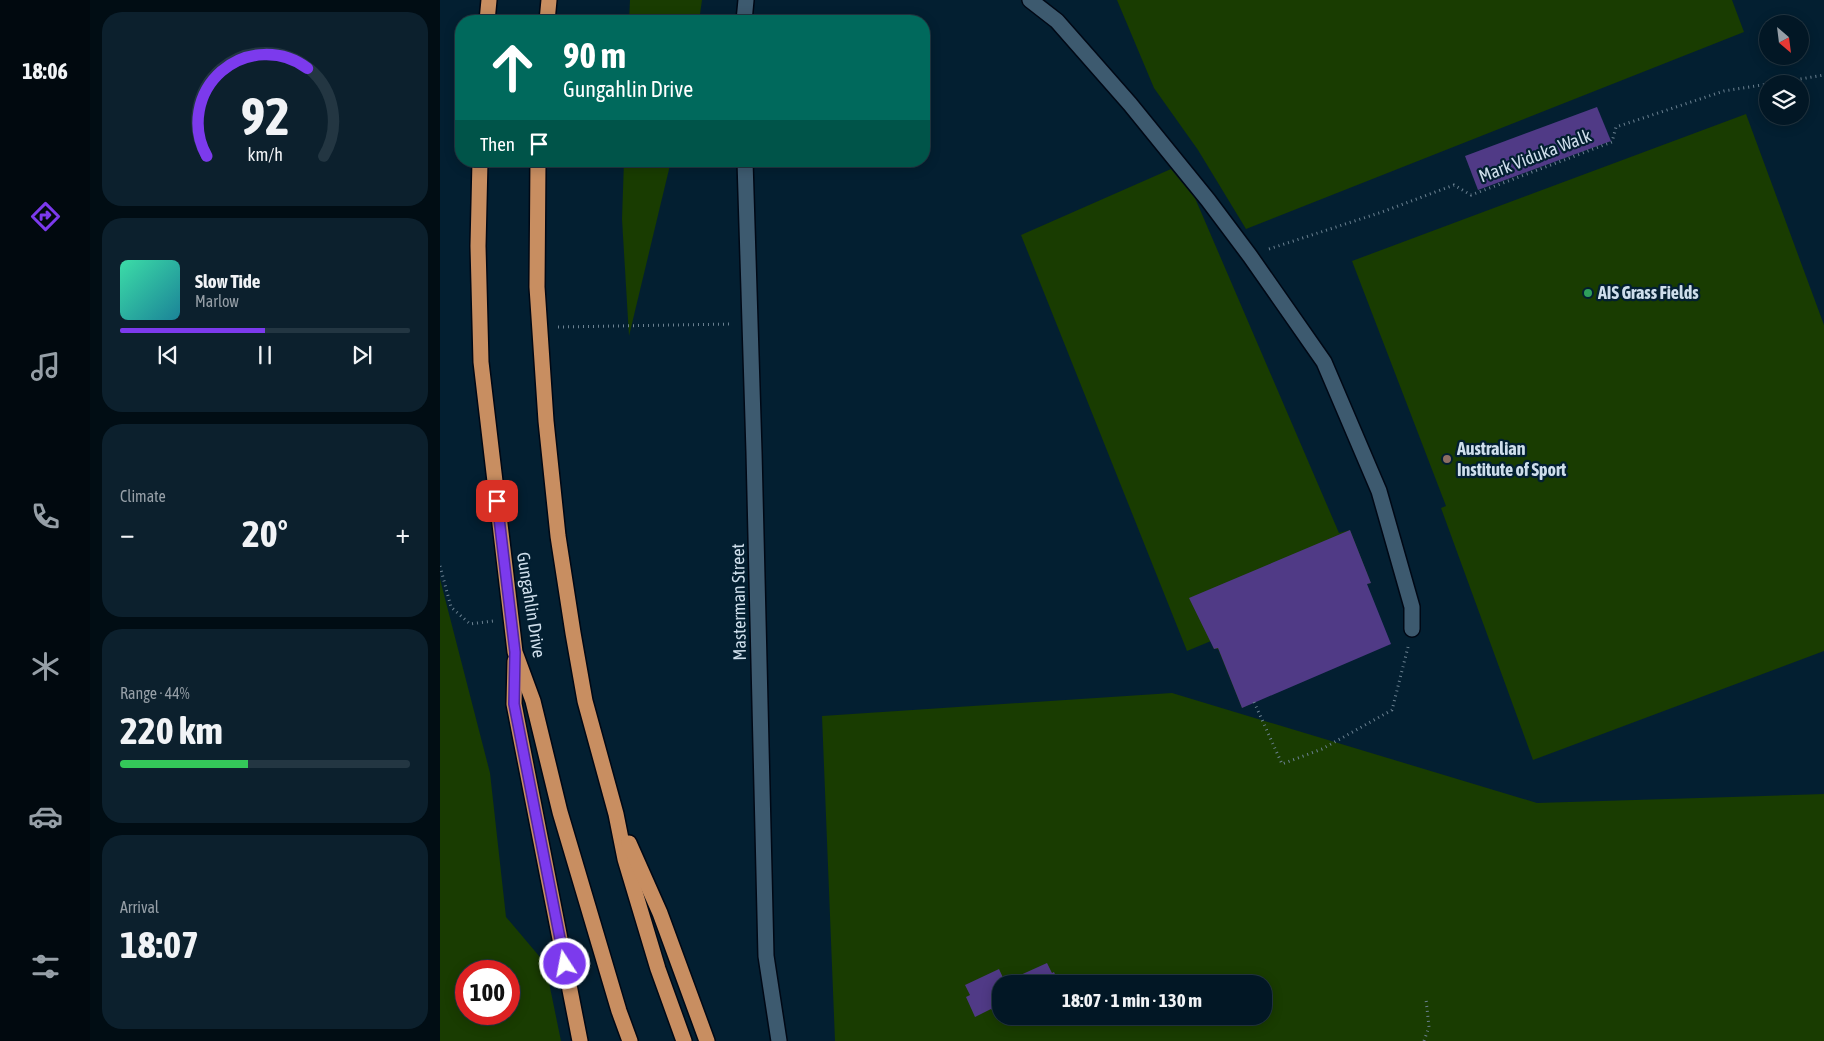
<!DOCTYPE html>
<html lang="en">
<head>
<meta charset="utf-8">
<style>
	body { margin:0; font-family:"Asap Condensed",sans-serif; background:#0c202d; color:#f1f3f6; height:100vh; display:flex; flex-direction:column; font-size:19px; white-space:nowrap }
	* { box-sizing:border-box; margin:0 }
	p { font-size:16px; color:#969fa7 }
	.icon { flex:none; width:28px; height:28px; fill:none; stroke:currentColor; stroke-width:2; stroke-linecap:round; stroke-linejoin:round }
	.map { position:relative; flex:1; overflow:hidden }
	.drawer { display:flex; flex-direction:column; gap:12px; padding:12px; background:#010d14; width:350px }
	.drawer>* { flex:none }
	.top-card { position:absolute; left:15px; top:15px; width:475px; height:152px; border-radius:20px; box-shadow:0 2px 12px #0003,0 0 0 1px #233642; background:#00695c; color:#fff; overflow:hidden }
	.needle { width:32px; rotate:152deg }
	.tools { position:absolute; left:1319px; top:15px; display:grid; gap:10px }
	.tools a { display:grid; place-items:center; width:50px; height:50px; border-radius:50%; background:#021725; box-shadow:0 2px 12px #0003,0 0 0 1px #233642; font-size:25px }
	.speed { position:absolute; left:15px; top:960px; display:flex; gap:10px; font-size:25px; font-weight:700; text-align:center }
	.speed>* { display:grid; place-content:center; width:65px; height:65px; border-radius:50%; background:#021725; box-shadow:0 2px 12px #0003,0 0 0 1px #233642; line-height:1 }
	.speed .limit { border:8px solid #d22; background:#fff; color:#111 }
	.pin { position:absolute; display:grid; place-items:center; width:42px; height:42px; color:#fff; margin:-21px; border-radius:10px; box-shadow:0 2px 8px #0006 }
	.me { position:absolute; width:55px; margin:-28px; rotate:349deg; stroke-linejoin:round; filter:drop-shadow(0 0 4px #0008) }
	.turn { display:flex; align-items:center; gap:18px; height:105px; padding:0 25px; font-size:22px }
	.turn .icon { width:65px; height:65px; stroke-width:2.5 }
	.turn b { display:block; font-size:35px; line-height:42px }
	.then { display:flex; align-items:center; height:48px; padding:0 25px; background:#0003; gap:10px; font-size:19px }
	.big { font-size:38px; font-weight:700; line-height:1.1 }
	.drawer .card { flex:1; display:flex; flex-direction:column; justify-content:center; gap:8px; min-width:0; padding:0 18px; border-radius:20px; background:#0c202d }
	.drawer .dial { align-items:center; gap:0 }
	.dial svg { height:130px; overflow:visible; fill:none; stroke:#233642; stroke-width:7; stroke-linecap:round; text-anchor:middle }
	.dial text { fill:#f1f3f6; stroke:none }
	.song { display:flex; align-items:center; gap:15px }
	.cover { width:60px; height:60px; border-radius:8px; background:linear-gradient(135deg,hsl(160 70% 55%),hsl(190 70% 35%)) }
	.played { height:5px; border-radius:2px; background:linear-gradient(90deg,#7c3aed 50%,#233642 50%) }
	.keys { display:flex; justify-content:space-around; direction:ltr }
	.heat { display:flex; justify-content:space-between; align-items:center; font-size:28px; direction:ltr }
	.charge { height:8px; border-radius:4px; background:linear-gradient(90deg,#34c759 44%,#233642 0) }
	.trip { position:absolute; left:552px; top:975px; width:280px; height:50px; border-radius:20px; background:#021725; box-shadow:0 2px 12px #0003,0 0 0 1px #233642; font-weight:700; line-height:50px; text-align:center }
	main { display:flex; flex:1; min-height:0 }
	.menu { display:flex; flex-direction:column; width:90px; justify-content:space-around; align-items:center; background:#01090f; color:#969fa7 }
	.menu .icon { width:35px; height:35px }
	.menu .selected { color:#7c3aed }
	.menu b { font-size:22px; color:#f1f3f6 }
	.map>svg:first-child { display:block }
</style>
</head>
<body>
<main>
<nav class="menu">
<b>18:06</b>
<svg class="icon selected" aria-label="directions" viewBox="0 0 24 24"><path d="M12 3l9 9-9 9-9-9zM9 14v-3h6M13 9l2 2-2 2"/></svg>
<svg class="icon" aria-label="music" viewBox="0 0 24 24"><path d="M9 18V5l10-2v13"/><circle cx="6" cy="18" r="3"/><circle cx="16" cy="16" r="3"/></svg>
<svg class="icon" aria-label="phone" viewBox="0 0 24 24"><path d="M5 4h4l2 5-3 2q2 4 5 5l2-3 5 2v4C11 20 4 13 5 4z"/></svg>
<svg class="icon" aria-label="climate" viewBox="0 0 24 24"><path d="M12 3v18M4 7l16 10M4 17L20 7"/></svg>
<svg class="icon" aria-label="car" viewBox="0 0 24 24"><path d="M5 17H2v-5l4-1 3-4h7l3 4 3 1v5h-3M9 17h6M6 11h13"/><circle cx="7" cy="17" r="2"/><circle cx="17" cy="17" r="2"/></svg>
<svg class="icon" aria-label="filters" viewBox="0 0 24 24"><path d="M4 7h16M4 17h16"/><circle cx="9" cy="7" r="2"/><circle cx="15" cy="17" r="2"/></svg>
</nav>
<section class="drawer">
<div class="card dial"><svg viewBox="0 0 100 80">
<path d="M14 69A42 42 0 1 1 86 69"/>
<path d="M14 69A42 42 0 0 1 76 15" stroke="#7c3aed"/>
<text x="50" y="56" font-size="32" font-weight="700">92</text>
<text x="50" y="72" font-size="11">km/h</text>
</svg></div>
<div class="card">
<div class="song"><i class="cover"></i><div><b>Slow Tide</b><p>Marlow</p></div></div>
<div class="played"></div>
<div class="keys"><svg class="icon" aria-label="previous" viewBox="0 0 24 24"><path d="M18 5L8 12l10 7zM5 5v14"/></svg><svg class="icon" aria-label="pause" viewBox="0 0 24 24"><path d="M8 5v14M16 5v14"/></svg><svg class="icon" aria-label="next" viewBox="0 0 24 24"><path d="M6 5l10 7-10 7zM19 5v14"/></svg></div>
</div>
<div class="card"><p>Climate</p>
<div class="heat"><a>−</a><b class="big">20°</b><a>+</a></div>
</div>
<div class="card"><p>Range · 44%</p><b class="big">220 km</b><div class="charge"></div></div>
<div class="card"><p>Arrival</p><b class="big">18:07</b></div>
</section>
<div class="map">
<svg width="1384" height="1041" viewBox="0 0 1384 1041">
	<rect width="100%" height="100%" fill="#031f31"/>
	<g fill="#193c01" fill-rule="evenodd">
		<path d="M190,0H262L259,21H189Z"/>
		<path d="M677,0H1292L1304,32L806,229L758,150L714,88Z"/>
		<path d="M1306,114L1384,325V651L1093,760L1001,508L1006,506L912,261Z"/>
		<path d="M184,161H231L189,336L182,219Z"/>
		<path d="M731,169L755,198L899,533L910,530L931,583L927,584L814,702L802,708L778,649H774L771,641L747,651L581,235Z"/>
		<path d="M0,579L50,773L66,917L105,963L121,1041H0ZM26,971H69V1014H26Z"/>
		<path d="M732,693L1097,803L1384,794V1041H395L382,716ZM561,984H824V1016H561Z"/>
	</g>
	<g fill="#503a86">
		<path d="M1157,107L1171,141L1038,190L1025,156Z"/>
		<path d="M910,530L931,583L927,584L951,644L802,708L778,648L774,649L749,598Z"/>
		<path d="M607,963L612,973L614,972L617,979L615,980L617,984H561V1008L553,1011L551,1009L535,1017L526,997L530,995L525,985L559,969L565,982Z"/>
	</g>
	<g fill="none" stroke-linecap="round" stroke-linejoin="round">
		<defs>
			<g id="minor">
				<path d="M590,0L617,21L690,104L768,200L810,256L884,362L939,491L972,607V629"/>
				<path d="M304,21L306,0"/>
				<path d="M305,161L314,452L326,956L339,1041"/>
			</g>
			<g id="highway">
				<path d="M47,21L49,0"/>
				<path d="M107,21L109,0"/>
				<path d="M40,161L38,246L41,362L75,652L93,701L120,812L179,1011L190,1041"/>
				<path d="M98,161L97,287L106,421L118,536L133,633L145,701L176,814L185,859L218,969L244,1041"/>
				<path d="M75,661L74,704L140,1041"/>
				<path d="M189,843L220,913L267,1041"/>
			</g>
		</defs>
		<use href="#minor" stroke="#000815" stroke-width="18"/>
		<use href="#highway" stroke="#000815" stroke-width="18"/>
		<g stroke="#6b8191" stroke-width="3" stroke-dasharray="1 4" stroke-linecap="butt">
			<path d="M1331,84L1384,75"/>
			<path d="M829,249L942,212L1014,185L1031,195L1172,142L1176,127L1284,91L1328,84"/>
			<path d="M118,327L292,324"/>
			<path d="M0,566L11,607L30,624L53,621"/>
			<path d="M814,702L842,764L882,749L952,710L968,647"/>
			<path d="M984,1041L989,1027L986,999"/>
		</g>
		<use href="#minor" stroke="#3d5a6f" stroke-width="15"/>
		<use href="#highway" stroke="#c88e61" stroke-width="15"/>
	</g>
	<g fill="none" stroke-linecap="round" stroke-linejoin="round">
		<defs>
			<path id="route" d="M57,501L75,652L74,704L125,964"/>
		</defs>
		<use href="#route" stroke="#51269a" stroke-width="12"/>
		<use href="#route" stroke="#7c3aed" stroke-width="9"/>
	</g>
	<circle fill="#2e9e5b" stroke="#031f31" stroke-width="2" cx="1148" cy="293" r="5"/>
	<circle fill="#8d6e63" stroke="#031f31" stroke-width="2" cx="1007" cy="459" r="5"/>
	<g text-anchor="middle" stroke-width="4.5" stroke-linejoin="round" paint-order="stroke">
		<g font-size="18" fill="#cedeeb" stroke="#031f31">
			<text transform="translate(1095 156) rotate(-21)" y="6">Mark Viduka Walk</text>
			<text transform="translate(299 602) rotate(-91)" y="6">Masterman Street</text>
			<text transform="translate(91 605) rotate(81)" y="6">Gungahlin Drive</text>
		</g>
		<g font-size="18" font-weight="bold" fill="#cedeeb" stroke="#031f31" text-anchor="start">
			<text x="1158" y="299">AIS Grass Fields</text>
			<text x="1017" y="455">Australian<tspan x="1017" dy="21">Institute of Sport</tspan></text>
		</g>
	</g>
</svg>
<div class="tools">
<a><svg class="needle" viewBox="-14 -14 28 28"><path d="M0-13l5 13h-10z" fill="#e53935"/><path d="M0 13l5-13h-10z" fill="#969fa7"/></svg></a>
<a><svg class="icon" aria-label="layers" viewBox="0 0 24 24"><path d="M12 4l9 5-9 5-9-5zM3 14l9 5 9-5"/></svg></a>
</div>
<div class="speed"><div class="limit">100</div></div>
<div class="pin" style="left:57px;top:501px;background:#d93025"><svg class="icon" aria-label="arrive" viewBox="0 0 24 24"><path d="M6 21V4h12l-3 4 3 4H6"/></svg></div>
<svg class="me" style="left:125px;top:964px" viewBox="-20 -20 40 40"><circle r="17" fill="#7c3aed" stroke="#fff" stroke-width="3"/><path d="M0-11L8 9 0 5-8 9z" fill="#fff"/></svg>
<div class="trip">18:07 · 1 min · 130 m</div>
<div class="top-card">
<div class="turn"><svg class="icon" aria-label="ahead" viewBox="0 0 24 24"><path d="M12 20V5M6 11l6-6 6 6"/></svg><div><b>90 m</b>Gungahlin Drive</div></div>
<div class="then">Then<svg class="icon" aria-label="arrive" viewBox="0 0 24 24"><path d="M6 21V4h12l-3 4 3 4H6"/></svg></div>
</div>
</div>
</main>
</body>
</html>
